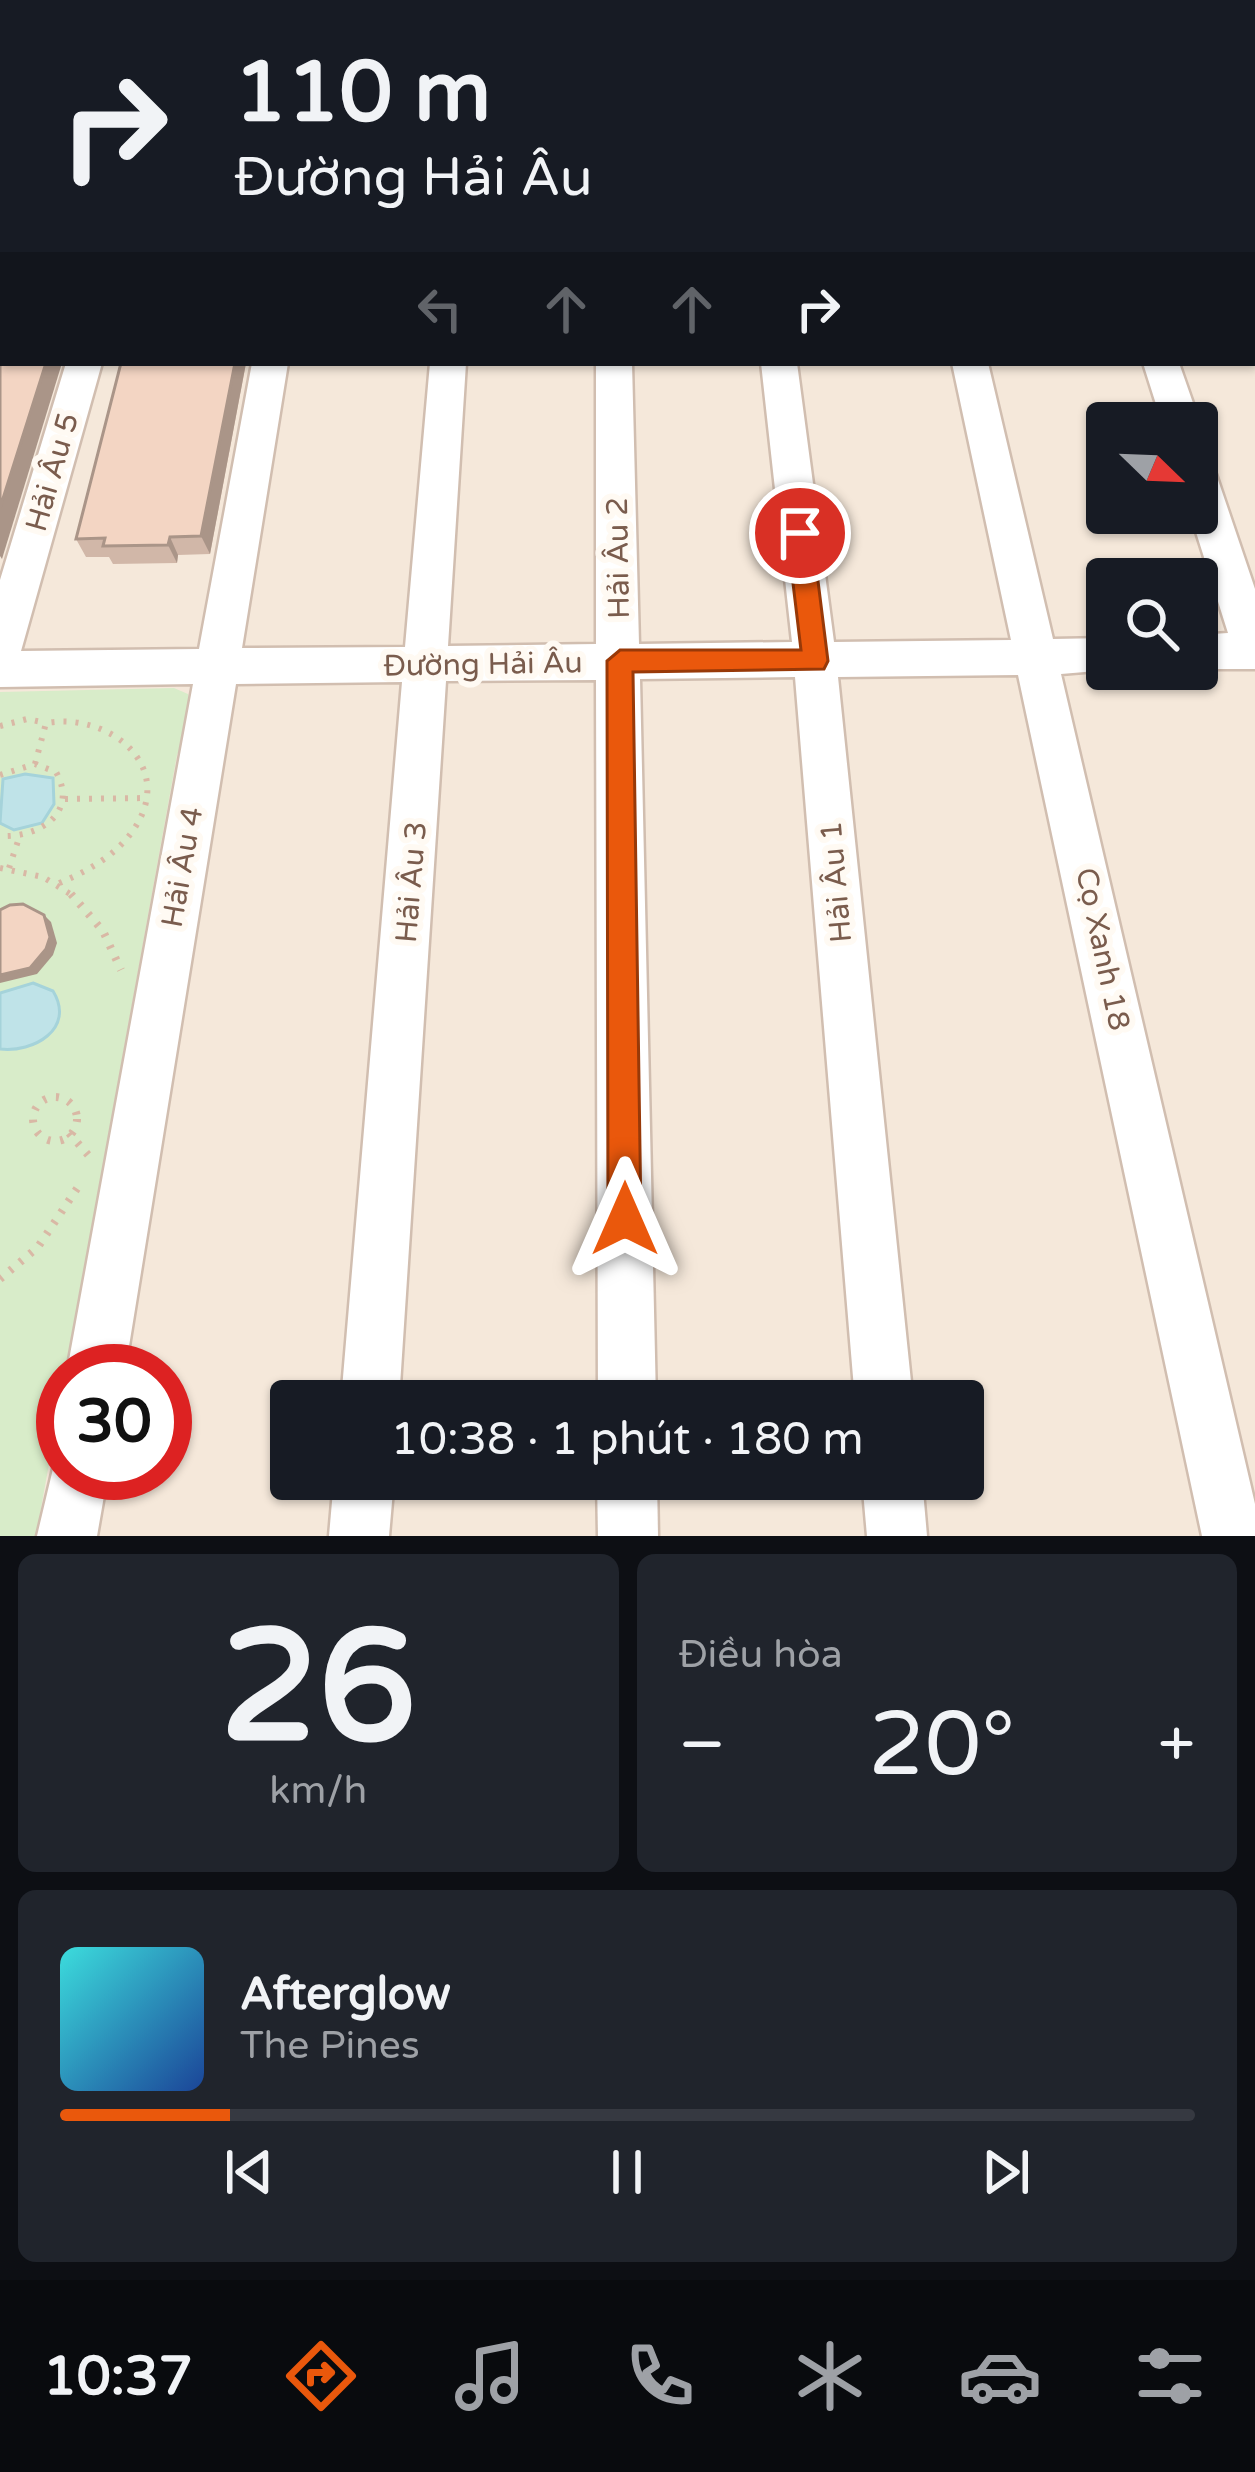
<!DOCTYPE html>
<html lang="vi">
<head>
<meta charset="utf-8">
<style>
	body { margin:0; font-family:"Varela Round",sans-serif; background:#20242c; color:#f1f3f6; height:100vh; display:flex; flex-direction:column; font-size:45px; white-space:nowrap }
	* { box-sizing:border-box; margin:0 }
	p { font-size:39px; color:#9ea1a6 }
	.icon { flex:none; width:66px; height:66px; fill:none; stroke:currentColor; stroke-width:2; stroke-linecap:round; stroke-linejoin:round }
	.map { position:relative; height:1536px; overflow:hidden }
	.side { display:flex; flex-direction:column; gap:18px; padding:18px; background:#0d0f14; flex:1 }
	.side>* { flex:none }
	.hud { position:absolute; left:0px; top:0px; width:1257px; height:366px; box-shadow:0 3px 9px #0004; background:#171b24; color:#f1f3f6; overflow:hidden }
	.needle { width:78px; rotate:113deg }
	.buttons { position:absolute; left:1086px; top:402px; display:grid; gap:24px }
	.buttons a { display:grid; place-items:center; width:132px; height:132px; border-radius:12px; background:#171b24; box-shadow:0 3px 9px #0004; font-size:60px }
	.speed { position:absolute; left:36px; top:1344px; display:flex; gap:24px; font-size:60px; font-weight:700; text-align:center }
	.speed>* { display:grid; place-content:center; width:156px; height:156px; border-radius:50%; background:#171b24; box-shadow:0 3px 9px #0004; line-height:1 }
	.speed .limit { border:18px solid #d22; background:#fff; color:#111 }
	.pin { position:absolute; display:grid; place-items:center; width:102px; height:102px; color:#fff; margin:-51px; border:6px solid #fff; border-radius:50%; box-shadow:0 3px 12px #0007 }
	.me { position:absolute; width:132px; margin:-66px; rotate:0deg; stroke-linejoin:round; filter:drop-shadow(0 0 9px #0008) }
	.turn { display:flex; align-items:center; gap:42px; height:252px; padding:0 36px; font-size:54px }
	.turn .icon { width:156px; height:156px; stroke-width:2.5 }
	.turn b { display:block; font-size:84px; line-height:102px }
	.lanes { display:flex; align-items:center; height:114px; padding:0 36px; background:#0003; justify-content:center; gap:60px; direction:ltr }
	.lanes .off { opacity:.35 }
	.big { font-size:90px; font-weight:600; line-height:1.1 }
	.side .widget { flex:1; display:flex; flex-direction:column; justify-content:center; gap:18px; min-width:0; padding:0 42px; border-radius:18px; background:#20242c }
	.side .dial { align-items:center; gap:0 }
	.dial b { font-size:156px; line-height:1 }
	.song { display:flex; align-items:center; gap:36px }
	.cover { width:144px; height:144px; border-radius:18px; background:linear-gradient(135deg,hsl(180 70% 55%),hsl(220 70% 35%)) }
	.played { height:12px; border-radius:6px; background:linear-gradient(90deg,#ea580c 15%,#363941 15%) }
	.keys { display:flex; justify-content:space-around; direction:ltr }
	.heat { display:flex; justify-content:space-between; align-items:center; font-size:66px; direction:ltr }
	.side .tiles { flex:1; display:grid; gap:18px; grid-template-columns:1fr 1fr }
	.widget:last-child { grid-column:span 2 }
	.trip { position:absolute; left:270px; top:1380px; width:714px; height:120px; border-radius:12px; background:#171b24; box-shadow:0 3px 9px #0004; font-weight:600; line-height:120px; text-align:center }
	.dock { display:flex; height:192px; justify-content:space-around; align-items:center; background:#090b0e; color:#9ea1a6 }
	.dock .icon { width:84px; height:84px }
	.dock .on { color:#ea580c }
	.dock b { font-size:54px; color:#f1f3f6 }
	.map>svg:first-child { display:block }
</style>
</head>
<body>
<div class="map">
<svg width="1255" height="1536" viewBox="0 0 1255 1536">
	<rect width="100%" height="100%" fill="#fdf6ec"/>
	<path fill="#f5e8da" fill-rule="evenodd" d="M0,0H1255V1536H0ZM3,3H1254V363H3ZM1107,423H1197V513H1107ZM1107,579H1197V669H1107ZM63,1371H165V1473H63ZM291,1401H963V1479H291Z"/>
	<path fill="#d8ecc9" d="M174,688L188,694L194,718L177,755L36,1536H0V692Z"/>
	<g fill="#bfe3e8" stroke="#a5d3da" stroke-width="3">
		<path d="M0,0H1021L3,3L0,14Z"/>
		<path d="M25,774L53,778L54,804L42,823L14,830L0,823L3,779Z"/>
		<path d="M33,983L53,991C76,1029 33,1053 0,1049V993Z"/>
	</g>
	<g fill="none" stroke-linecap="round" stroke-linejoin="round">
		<defs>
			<g id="minor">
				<path d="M1,66L3,88H0V66Z"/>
				<rect x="1254" y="152" width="1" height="22"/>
				<path d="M66,363H102L21,651L199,649L252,363H288L242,648L405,647L430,363H466L448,646L596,644V363H632L639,644L792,642L761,363H797L834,642L1011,640L952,363H988L1053,639L1107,638V669H1120L1061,674L1255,1504V1536H1202L1018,675L838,677L913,1401H855L795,677L640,679L656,1401H598L596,680L446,681L399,1401H341L402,682L236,684L125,1371H67L193,684L0,687V580Z"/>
				<path d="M1143,363H1179L1200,423L1197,428V423H1162Z"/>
				<path d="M1197,459L1211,464L1216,474L1255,589V669H1196L1197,635L1228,633L1190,513H1197Z"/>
				<path d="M63,1449V1473H108L97,1536H37L57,1452Z"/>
				<path d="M334,1479H394L389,1536H329Z"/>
				<path d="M597,1479H657L658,1536H598Z"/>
				<path d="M862,1479H922L927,1536H867Z"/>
			</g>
		</defs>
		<use href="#minor" stroke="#d1beb0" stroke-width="5"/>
		<g stroke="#d9b8a5" stroke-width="6" stroke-dasharray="3 9" stroke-linecap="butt">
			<path d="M0,726L27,719L46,723"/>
			<path d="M35,764L46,723C108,712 177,765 134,829C116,856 86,872 57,884"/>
			<path d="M0,775L35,764L56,772C79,813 39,838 0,836"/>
			<path d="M65,799L148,798"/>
			<path d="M0,868L43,877L75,897"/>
			<path d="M9,868L19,838"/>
		</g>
		<g stroke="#d9b8a5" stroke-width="8" stroke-dasharray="3 10" stroke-linecap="butt">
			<path d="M71,894L103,931L121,970"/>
			<circle cx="55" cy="1119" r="22"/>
			<path d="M69,1133L89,1156"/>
			<path d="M0,1279L38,1247L82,1181"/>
		</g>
		<use href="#minor" fill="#fff" fill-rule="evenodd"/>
	</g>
	<path fill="#d1b7a8" d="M246,363L210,554L178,555L177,563L113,564L109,557H86L76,539Z"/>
	<g fill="#aa9588">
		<path d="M46,363H62L2,559L0,556V508Z"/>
		<path d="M235,363H246L210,554L201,536Z"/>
		<path d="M170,537L178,555L177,563L168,545Z"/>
		<path d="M44,915L51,922L57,943L53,955L37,974L0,983V975Z"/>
	</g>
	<g fill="#f3d5c3" stroke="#aa9588" stroke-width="3">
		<path d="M3,172V363H46L0,508V180Z"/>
		<path d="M121,363H235L201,536L170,537L168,545L103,546L105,538L76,539Z"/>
		<path d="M23,904L44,915L50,937L46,949L30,968L0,975V910L10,905Z"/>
	</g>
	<path fill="#ea580c" stroke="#983908" stroke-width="3" d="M800,524L812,533L828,661L824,669L633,672L641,1219L637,1231L625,1236L613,1231L608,1219L607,661L620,650H801L787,533Z"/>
	<g text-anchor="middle" stroke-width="12" stroke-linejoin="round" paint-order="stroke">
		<g font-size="30" fill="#7a5c4d" stroke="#fffaf3">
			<text transform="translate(52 472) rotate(-74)" y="10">Hải Âu 5</text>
			<text transform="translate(618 558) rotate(-91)" y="10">Hải Âu 2</text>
			<text transform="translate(483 664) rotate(-1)" y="10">Đường Hải Âu</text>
			<text transform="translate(182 867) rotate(-80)" y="10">Hải Âu 4</text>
			<text transform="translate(411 882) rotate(-85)" y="10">Hải Âu 3</text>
			<text transform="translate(836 882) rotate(-95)" y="10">Hải Âu 1</text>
			<text transform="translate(1103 949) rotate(78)" y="10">Cọ Xanh 18</text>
		</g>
	</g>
</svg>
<div class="buttons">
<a><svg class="needle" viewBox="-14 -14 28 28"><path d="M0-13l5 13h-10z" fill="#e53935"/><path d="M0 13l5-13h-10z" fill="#9ea1a6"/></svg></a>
<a><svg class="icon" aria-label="search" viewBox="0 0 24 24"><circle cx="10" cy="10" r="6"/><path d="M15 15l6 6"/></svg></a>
</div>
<div class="speed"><div class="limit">30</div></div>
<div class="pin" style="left:800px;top:533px;background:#d93025"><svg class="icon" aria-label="arrive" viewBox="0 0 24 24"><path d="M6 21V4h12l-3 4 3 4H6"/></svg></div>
<svg class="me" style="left:625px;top:1219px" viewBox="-20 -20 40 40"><path d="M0-17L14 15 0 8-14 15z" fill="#ea580c" stroke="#fff" stroke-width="4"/></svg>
<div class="trip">10:38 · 1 phút · 180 m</div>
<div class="hud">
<div class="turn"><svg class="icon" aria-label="right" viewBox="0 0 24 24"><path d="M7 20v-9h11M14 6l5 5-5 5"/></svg><div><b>110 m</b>Đường Hải Âu</div></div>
<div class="lanes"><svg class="icon off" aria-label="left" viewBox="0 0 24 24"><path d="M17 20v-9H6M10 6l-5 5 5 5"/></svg><svg class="icon off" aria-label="ahead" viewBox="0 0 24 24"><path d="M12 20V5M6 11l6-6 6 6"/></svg><svg class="icon off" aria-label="ahead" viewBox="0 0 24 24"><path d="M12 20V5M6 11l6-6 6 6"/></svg><svg class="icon" aria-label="right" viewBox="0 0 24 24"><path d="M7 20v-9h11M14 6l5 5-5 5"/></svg></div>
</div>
</div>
<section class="side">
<div class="tiles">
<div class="widget dial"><b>26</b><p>km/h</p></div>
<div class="widget"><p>Điều hòa</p>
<div class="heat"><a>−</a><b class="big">20°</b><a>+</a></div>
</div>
<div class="widget">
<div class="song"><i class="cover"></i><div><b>Afterglow</b><p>The Pines</p></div></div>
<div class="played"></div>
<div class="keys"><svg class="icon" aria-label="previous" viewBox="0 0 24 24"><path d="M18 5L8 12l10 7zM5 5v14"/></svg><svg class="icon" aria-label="pause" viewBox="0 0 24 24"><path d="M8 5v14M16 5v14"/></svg><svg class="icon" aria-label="next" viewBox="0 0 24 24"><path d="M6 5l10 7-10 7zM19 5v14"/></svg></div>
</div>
</div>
</section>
<nav class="dock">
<b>10:37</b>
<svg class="icon on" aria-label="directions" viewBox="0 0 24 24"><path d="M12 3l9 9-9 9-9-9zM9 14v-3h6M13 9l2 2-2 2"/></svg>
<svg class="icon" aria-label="music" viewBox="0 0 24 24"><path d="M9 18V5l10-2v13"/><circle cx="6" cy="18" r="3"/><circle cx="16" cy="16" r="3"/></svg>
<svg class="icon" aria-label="phone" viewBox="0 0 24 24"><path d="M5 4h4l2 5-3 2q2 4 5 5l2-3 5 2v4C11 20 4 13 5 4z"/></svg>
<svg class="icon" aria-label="climate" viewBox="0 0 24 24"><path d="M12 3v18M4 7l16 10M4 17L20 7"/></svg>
<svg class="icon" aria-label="car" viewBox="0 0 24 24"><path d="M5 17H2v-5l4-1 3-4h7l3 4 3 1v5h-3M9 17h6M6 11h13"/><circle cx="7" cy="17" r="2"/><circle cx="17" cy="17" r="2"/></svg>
<svg class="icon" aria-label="filters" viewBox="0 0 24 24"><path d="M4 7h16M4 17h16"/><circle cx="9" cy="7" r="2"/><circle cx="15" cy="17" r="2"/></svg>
</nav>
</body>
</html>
